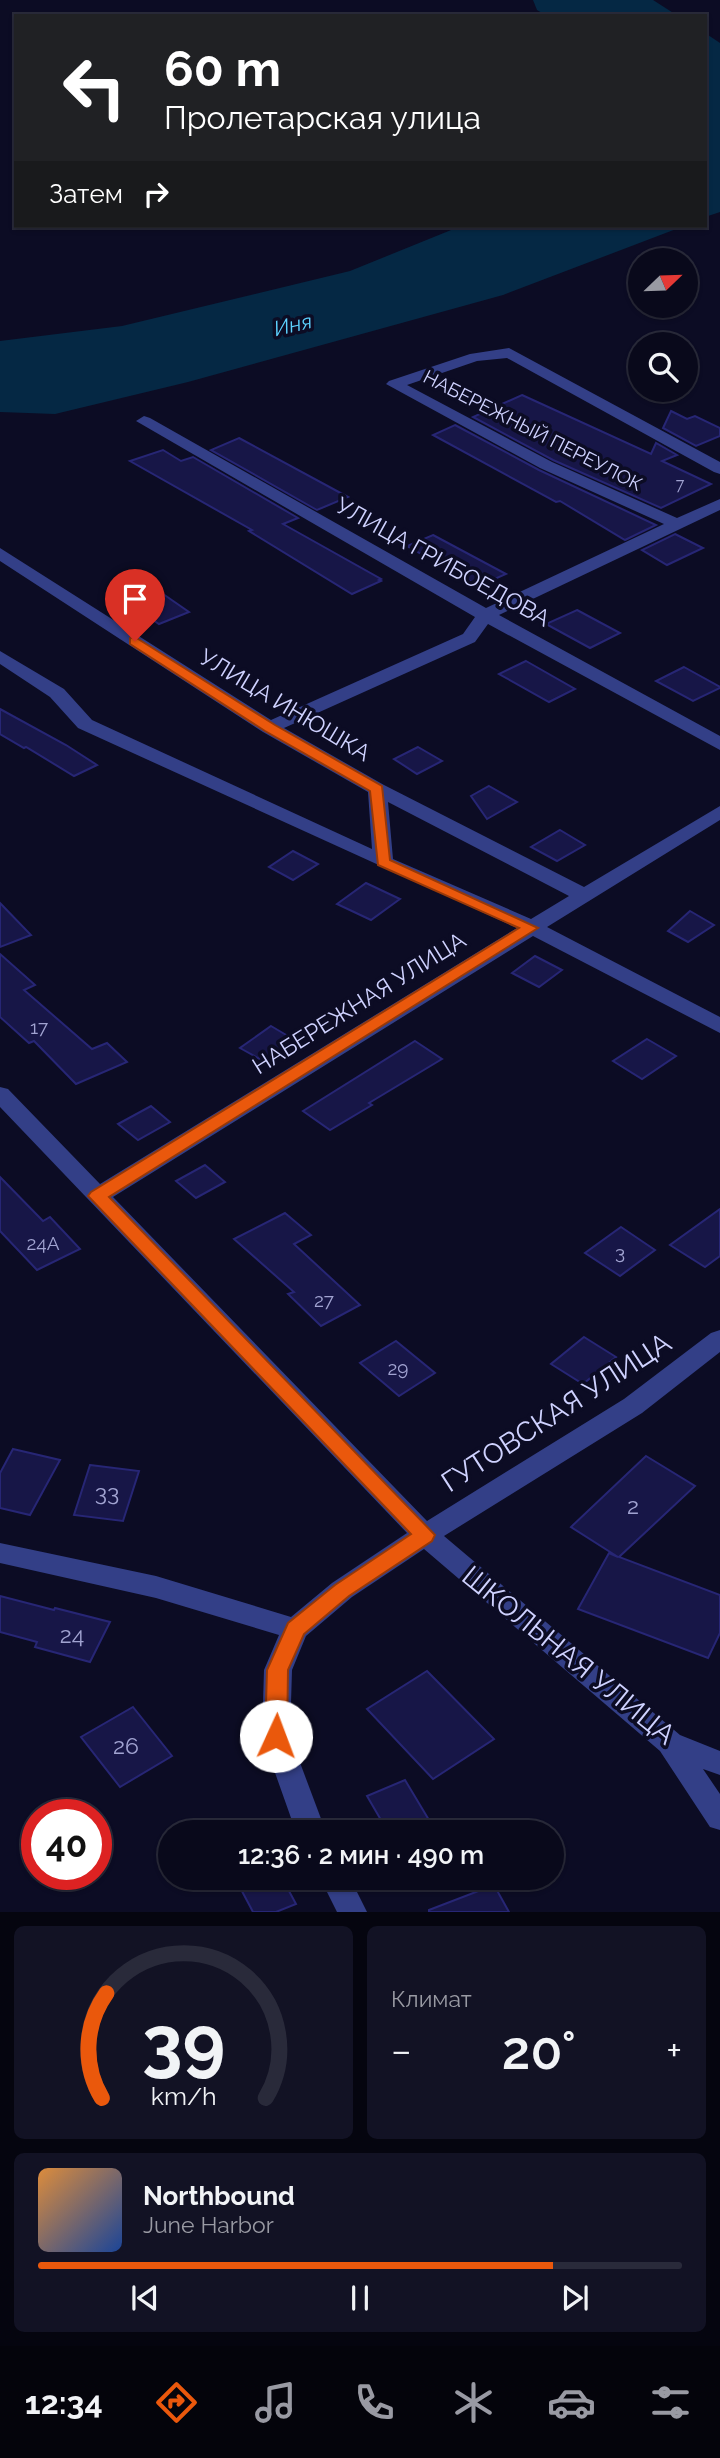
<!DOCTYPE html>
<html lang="ru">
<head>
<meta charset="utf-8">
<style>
	body { margin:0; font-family:Raleway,sans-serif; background:#121224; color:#f1f3f6; height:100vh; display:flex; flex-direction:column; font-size:26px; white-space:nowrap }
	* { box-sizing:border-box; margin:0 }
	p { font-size:23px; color:#999aa3 }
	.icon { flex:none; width:38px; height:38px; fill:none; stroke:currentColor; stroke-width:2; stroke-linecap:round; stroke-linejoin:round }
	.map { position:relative; height:1912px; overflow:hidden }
	.side { display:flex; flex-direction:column; gap:14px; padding:14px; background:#05050f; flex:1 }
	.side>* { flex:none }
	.banner { position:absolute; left:14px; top:14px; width:693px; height:214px; border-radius:0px; box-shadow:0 2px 5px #0004,0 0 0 2px #292a3a; background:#202124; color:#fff; overflow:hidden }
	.needle { width:46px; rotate:67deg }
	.tools { position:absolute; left:628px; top:248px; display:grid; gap:14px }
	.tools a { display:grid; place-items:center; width:70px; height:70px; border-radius:50%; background:#09091b; box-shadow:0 2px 5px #0004,0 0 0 2px #292a3a; font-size:35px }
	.speed { position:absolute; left:21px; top:1799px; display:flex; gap:14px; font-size:35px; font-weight:700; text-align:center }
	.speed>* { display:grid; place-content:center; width:91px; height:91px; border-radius:50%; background:#09091b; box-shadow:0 2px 5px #0004,0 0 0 2px #292a3a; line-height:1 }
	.speed .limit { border:10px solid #d22; background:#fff; color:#111 }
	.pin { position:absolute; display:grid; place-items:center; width:60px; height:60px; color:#fff; margin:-72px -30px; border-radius:50% 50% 50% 0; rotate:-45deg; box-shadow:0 0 7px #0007 }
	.pin .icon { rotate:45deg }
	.me { position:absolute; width:77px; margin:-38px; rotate:2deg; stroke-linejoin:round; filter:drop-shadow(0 0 5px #0008) }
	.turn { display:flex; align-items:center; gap:24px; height:147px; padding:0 35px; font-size:32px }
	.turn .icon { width:91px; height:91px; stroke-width:2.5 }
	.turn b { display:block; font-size:49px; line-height:60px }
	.then { display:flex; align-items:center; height:66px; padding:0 35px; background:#0003; gap:14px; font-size:26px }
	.big { font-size:52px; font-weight:600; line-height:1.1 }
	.side .tile { flex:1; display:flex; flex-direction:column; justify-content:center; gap:10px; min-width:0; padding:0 24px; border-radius:10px; background:#121224 }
	.side .dial { align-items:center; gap:0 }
	.dial svg { height:182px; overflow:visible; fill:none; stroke:#292a3a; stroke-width:7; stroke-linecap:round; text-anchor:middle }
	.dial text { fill:#f1f3f6; stroke:none }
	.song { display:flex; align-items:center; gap:21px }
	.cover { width:84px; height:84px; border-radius:10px; background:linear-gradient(135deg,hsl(30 70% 55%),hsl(220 70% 35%)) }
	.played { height:7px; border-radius:4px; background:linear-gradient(90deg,#ea580c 80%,#292a3a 80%) }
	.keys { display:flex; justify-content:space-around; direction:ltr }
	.heat { display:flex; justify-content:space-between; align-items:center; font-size:38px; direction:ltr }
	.side .tiles { flex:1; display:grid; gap:14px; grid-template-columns:1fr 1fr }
	.tile:last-child { grid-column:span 2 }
	.trip { position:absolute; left:158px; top:1820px; width:406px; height:70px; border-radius:35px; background:#09091b; box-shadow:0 2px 5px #0004,0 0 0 2px #292a3a; font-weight:600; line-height:70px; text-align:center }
	.menu { display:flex; height:112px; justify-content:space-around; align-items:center; background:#04040b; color:#999aa3 }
	.menu .icon { width:49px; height:49px }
	.menu .current { color:#ea580c }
	.menu b { font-size:32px; color:#f1f3f6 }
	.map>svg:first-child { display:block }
</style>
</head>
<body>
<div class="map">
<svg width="720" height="1912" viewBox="0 0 720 1912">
	<rect width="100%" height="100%" fill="#0c0c24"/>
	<g fill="#052844">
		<path d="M533,0H653L678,16H547L537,10Z"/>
		<path d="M705,33L720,43V212L705,217Z"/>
		<path d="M461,226H684L503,295L188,382L55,414L0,412V341L122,326L350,271Z"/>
	</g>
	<g fill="#171647" stroke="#272675" stroke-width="2">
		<path d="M522,395L651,454L656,443L677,455L662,461L711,484L661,508L553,460L473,417Z"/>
		<path d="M671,411L687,419L695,416L720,428V436L696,446L663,428Z"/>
		<path d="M455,425L539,470L656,525L625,540L560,501L556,502L433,435Z"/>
		<path d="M239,438L348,497L317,510L211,450Z"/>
		<path d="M163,450L181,461L193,457L298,518L283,524L381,579L379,580L381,581L352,594L249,531L252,530L130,461Z"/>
		<path d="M675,534L703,548L667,565L642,550Z"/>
		<path d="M433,535L506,574L479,586L407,546Z"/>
		<path d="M140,578L189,612L159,624L109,590Z"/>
		<path d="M577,610L620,633L590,648L546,624Z"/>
		<path d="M526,661L575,689L549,702L499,674Z"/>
		<path d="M684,667L720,687V688L693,701L656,681Z"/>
		<path d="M0,709L66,745L97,765L74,776L26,747L24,748L0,734Z"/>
		<path d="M418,747L442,761L417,774L394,759Z"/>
		<path d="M489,786L517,802L487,819L471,796Z"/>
		<path d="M560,830L585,845L557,861L531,847Z"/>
		<path d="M293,851L318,864L293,880L269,867Z"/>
		<path d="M366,883L400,899L371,920L337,904Z"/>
		<path d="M0,903L31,935L0,947Z"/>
		<path d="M690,911L714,925L688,942L668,931Z"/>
		<path d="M0,954L35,985L24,990L92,1049L107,1043L127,1062L76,1084L34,1041L29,1043L0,1017Z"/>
		<path d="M535,956L562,970L539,987L512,973Z"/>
		<path d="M271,1026L298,1042L267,1063L240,1048Z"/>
		<path d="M647,1039L676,1056L642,1079L613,1061Z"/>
		<path d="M415,1041L442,1059L369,1103L372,1105L330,1130L303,1111Z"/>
		<path d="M151,1106L170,1122L138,1140L118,1124Z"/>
		<path d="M205,1165L225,1182L196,1198L176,1181Z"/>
		<path d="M0,1177L43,1221L50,1217L80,1249L37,1270L0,1231Z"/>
		<path d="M720,1209V1256L705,1267L670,1245Z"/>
		<path d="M285,1213L311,1235L294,1244L360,1305L321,1326L288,1294L294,1292L234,1239Z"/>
		<path d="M621,1227L655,1250L620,1276L585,1253Z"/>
		<path d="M584,1337L616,1357L583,1384L551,1364Z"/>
		<path d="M396,1341L435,1373L399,1396L360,1363Z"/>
		<path d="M13,1449L60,1460L30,1515L0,1508V1473Z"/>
		<path d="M646,1456L695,1486L619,1557L720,1595V1633L708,1658L578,1609L609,1553L618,1557L571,1527Z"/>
		<path d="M90,1465L139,1471L123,1521L74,1515Z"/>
		<path d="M0,1596L54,1610L55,1608L110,1622L90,1662L35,1647L37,1642L0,1632Z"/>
		<path d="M427,1671L494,1739L433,1779L367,1709Z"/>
		<path d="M133,1707L172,1756L120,1787L81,1737Z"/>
		<path d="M405,1780L432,1825L416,1832H388L367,1796Z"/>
		<path d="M235,1878H282L296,1904L276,1912H253Z"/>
		<path d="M494,1885L509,1912H429V1910Z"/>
	</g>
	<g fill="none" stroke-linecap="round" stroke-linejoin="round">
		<g fill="#333f87" fill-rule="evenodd">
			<path d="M509,348L720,462V474L714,472L507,358L477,361L407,385L552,462L677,518L720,499V510L499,615L720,736V750L488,624L475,642L284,728L384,785L584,887L720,806V820L547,927L720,1017V1033L533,936L113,1197L427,1521L624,1399L711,1333L720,1330V1352L642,1413L444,1536L680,1735L720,1751V1775L703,1769L720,1794V1830L710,1827L660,1751L424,1549L352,1597L306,1636L292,1670L290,1736L326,1832H296L262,1736L264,1670L279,1635L156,1598L0,1563V1543L156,1576L291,1617L332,1583L407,1533L0,1107V1087L8,1089L100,1184L517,928L78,728L50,697L0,664V651L64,689L92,720L372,849L368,792L263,732L0,561V548L271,720L463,634L475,617L136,421L144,416L150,418L486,608L664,524L540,468L386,384L389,381L470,354ZM388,802L569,896L531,919L393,859Z"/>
			<path d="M320,1878H350L367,1912H337Z"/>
		</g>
	</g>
	<path fill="#ea580c" stroke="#983908" stroke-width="2" d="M135,637L275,725L382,786L390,860L538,928L109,1197L435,1535L432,1541L349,1596L304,1634L288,1670L287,1736L284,1742L276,1745L268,1742L265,1736L267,1670L288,1623L335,1585L411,1534L88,1196L91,1192L519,928L378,865L370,791L265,731L130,644V638Z"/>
	<g text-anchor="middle" stroke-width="7" stroke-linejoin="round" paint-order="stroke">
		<g font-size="16" fill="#a1a3d1">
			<text x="680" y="490">7</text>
		</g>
		<g font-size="19" fill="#cfd2ff" stroke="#0c0c24">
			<text transform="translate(533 430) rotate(27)" y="7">НАБЕРЕЖНЫЙ ПЕРЕУЛОК</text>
		</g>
		<g font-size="19" fill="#a1a3d1">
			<text x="39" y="1034">17</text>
			<text x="43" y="1250">24А</text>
			<text x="620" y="1259">3</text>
			<text x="324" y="1307">27</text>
			<text x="398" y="1375">29</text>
		</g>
		<g font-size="21" font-style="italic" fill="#5dd2ff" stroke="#0c0c24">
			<text transform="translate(293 325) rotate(-13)" y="7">Иня</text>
		</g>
		<g font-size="23" fill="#cfd2ff" stroke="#0c0c24">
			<text transform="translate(443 562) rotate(29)" y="8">УЛИЦА ГРИБОЕДОВА</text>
			<text transform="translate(285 705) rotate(31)" y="8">УЛИЦА ИНЮШКА</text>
			<text transform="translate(359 1003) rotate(-32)" y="8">НАБЕРЕЖНАЯ УЛИЦА</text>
		</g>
		<g font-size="23" fill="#a1a3d1">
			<text x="107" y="1501">33</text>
			<text x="633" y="1514">2</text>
			<text x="72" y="1643">24</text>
			<text x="126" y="1754">26</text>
		</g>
		<g font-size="28" fill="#cfd2ff" stroke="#0c0c24">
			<text transform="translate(556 1412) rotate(-33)" y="10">ГУТОВСКАЯ УЛИЦА</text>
			<text transform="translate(569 1655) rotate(39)" y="10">ШКОЛЬНАЯ УЛИЦА</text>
		</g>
	</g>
</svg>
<div class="tools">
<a><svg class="needle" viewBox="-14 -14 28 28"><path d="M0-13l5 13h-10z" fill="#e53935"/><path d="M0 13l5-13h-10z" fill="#999aa3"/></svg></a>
<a><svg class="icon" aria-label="search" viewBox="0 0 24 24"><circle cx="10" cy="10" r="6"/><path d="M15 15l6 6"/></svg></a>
</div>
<div class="speed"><div class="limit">40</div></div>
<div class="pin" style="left:135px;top:641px;background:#d93025"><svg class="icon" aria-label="arrive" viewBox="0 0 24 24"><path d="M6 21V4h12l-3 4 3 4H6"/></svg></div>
<svg class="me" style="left:276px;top:1736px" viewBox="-20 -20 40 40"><circle r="19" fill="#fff"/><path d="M0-13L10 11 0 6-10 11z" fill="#ea580c"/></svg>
<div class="trip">12:36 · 2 мин · 490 m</div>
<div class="banner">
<div class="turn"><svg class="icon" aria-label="left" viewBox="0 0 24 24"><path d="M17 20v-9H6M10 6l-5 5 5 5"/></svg><div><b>60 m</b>Пролетарская улица</div></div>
<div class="then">Затем<svg class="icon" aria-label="right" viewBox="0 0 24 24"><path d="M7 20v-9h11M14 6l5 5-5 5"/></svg></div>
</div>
</div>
<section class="side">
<div class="tiles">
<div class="tile dial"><svg viewBox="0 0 100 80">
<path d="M14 69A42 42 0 1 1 86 69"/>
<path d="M14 69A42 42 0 0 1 16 23" stroke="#ea580c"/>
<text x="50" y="56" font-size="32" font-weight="700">39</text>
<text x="50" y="72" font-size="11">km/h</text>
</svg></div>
<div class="tile"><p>Климат</p>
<div class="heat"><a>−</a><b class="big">20°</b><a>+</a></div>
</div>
<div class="tile">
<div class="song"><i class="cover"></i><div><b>Northbound</b><p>June Harbor</p></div></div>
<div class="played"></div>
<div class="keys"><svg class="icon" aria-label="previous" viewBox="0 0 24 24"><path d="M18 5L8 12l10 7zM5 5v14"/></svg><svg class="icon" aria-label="pause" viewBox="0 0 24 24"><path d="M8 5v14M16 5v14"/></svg><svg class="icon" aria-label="next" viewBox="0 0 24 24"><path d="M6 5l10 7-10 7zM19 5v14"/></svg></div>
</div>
</div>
</section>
<nav class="menu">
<b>12:34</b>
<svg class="icon current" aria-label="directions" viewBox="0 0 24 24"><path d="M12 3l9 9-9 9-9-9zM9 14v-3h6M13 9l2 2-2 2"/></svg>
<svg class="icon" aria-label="music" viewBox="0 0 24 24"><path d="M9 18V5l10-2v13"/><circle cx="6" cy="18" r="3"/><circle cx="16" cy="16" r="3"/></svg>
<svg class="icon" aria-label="phone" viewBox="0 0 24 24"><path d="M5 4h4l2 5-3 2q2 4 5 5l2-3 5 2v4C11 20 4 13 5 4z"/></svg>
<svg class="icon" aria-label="climate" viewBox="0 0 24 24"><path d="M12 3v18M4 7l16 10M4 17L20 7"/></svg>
<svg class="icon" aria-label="car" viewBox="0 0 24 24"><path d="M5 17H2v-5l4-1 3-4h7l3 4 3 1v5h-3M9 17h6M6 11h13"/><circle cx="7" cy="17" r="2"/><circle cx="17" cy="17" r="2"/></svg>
<svg class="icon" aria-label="filters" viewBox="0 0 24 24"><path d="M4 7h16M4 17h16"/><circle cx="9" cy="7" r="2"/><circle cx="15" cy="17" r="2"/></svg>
</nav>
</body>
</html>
